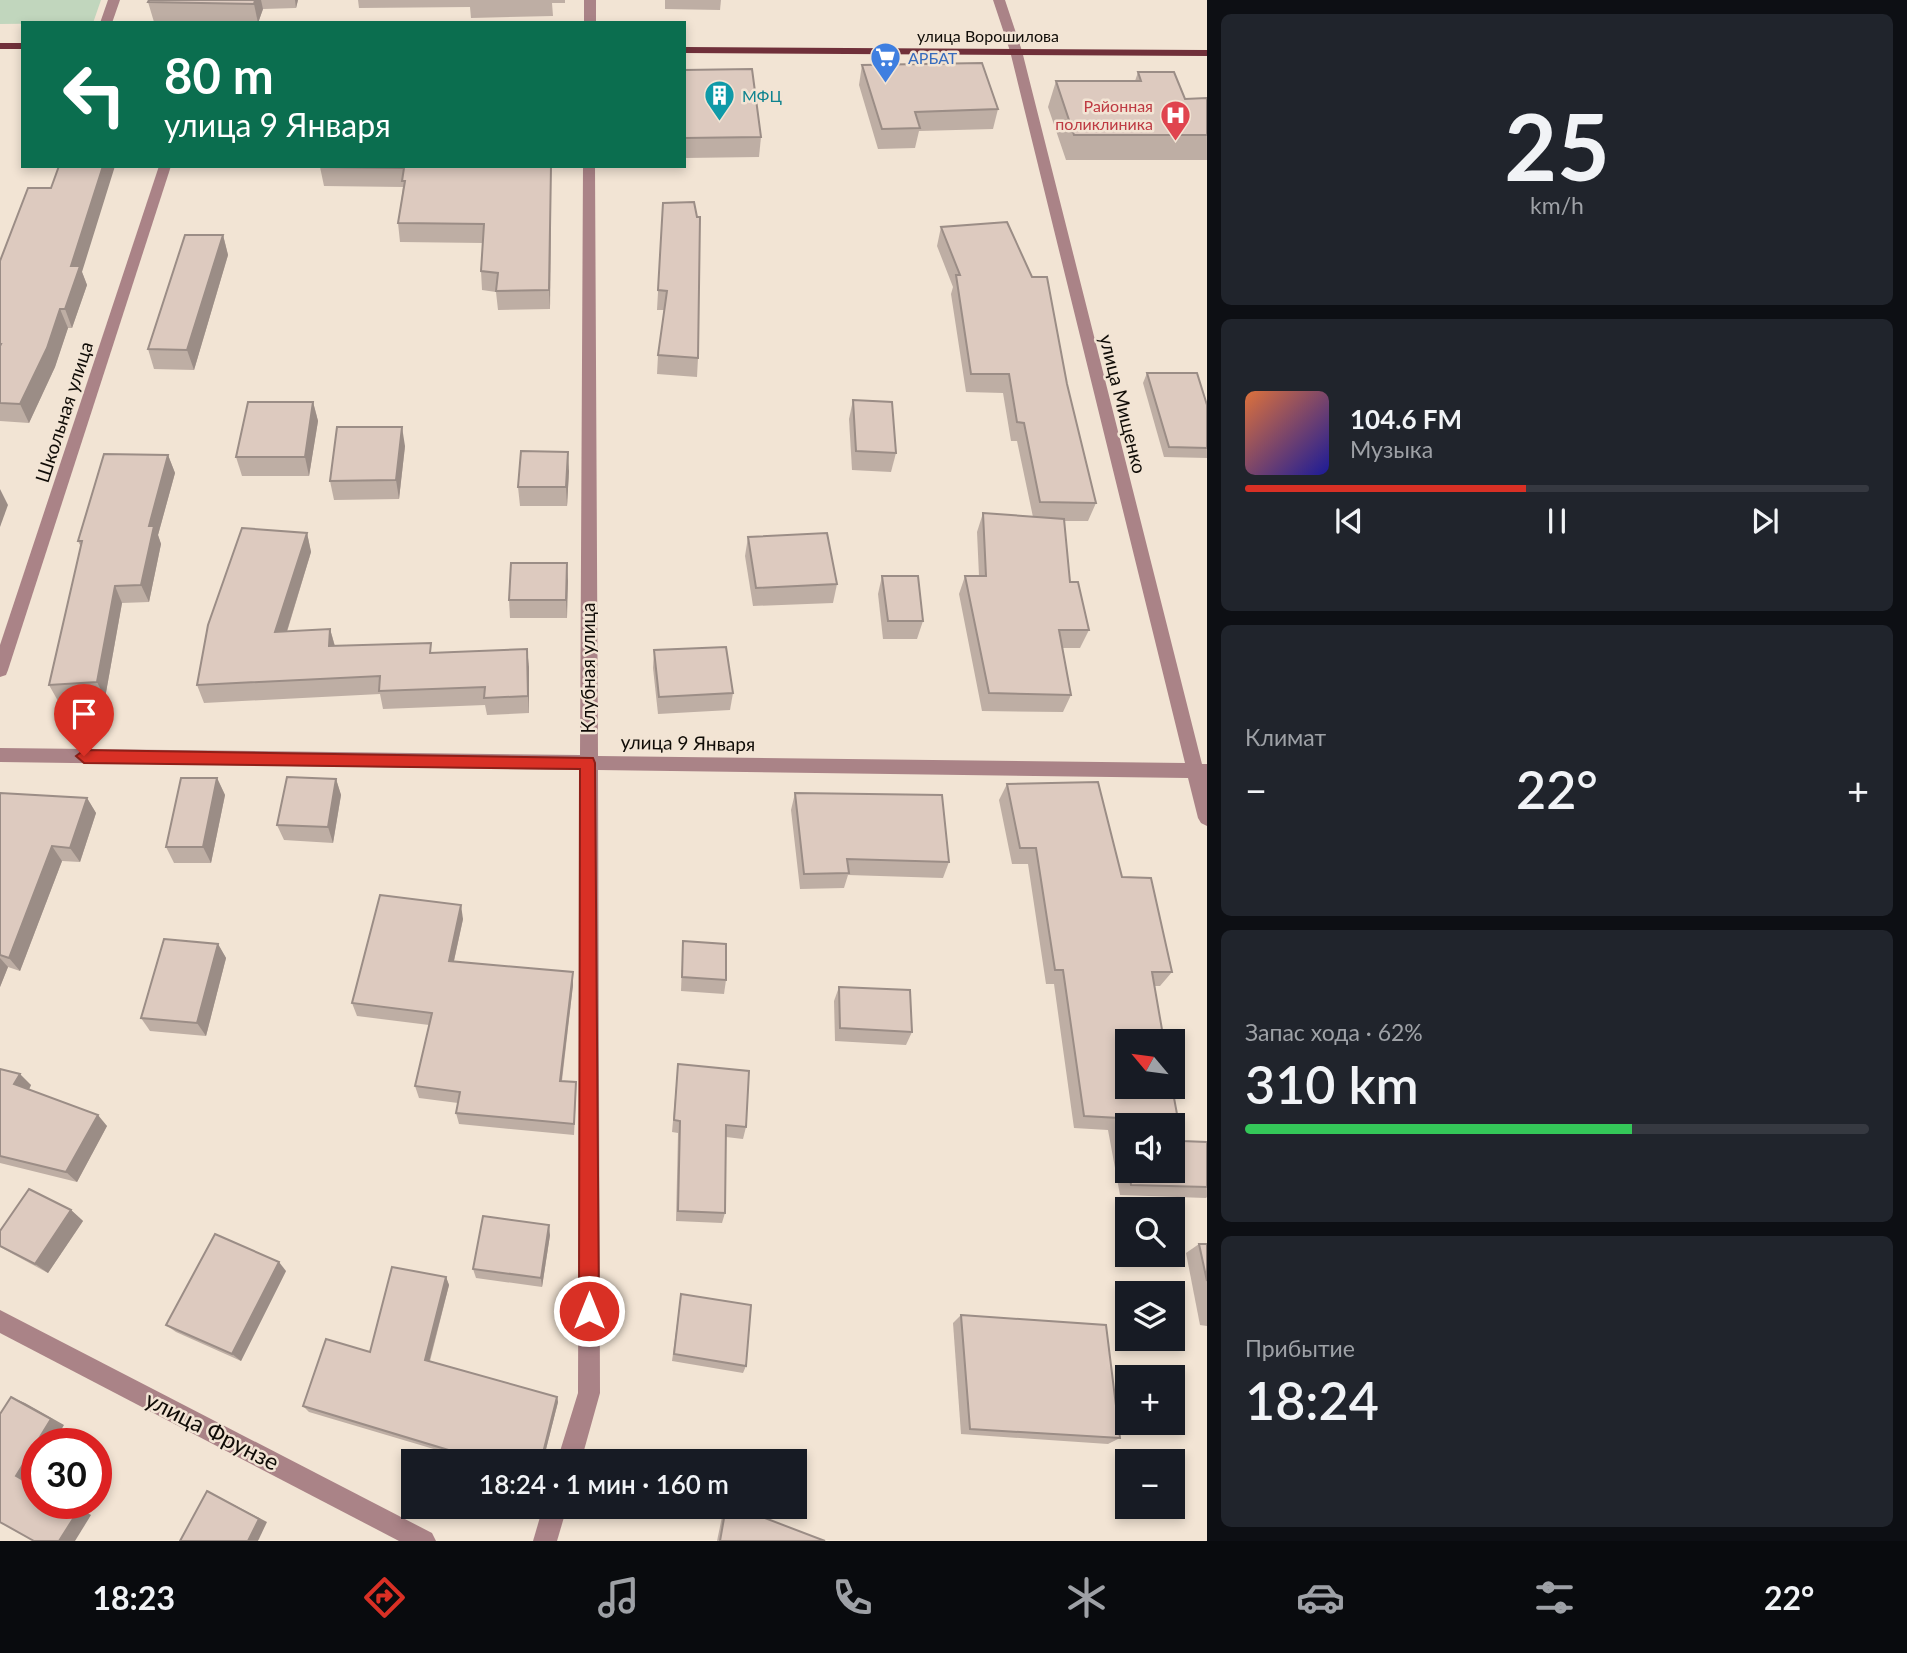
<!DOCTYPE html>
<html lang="ru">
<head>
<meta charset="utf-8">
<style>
	body { margin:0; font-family:Lato,sans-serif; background:#20242c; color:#f1f3f6; height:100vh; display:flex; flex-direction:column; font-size:26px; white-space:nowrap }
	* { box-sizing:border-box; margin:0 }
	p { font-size:23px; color:#9ea1a6 }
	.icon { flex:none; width:38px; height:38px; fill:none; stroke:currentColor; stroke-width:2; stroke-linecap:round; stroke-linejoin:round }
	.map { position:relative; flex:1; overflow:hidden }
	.sheet { display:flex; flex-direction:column; gap:14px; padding:14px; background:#0d0f14; width:700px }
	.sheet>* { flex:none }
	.guide { position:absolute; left:21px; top:21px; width:665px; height:147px; border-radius:0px; box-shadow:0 4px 10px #0003; background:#0b6e4f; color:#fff; overflow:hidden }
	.needle { width:46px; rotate:299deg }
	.tools { position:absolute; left:1115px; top:1029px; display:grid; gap:14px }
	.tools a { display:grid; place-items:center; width:70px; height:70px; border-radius:0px; background:#171b24; box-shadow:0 4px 10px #0003; font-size:35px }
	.speed { position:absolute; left:21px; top:1428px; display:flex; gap:14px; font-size:35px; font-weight:700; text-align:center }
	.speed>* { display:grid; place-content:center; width:91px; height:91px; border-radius:50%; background:#171b24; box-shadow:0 4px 10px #0003; line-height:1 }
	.speed .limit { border:10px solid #d22; background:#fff; color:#111 }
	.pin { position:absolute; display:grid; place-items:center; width:60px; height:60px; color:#fff; margin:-72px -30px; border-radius:50% 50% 50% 0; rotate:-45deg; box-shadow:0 0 7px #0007 }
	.pin .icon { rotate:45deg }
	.me { position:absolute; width:77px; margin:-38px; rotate:0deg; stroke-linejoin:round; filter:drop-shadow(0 0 5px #0008) }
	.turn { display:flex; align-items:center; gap:24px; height:147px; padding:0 28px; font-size:32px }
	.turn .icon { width:91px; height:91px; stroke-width:2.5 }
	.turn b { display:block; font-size:49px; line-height:60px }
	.big { font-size:52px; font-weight:600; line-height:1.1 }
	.sheet .card { flex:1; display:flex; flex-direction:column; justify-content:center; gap:10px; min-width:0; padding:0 24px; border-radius:10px; background:#20242c }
	.sheet .dial { align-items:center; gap:0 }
	.dial b { font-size:91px; line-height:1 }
	.song { display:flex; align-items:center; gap:21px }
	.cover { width:84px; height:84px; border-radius:10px; background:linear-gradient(135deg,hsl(20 70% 55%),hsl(240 70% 35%)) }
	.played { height:7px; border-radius:4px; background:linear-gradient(90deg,#d93025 45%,#363941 45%) }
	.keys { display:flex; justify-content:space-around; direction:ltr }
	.heat { display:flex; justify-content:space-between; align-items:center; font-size:38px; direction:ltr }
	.charge { height:10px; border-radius:5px; background:linear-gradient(90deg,#34c759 62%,#363941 0) }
	.trip { position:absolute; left:401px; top:1449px; width:406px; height:70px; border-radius:0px; background:#171b24; box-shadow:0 4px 10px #0003; font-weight:600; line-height:70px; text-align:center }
	.dock { display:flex; height:112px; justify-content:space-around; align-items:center; background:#090b0e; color:#9ea1a6 }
	.dock .icon { width:49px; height:49px }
	.dock .on { color:#d93025 }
	.dock b { font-size:32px; color:#f1f3f6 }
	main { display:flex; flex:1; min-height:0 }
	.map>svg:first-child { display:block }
</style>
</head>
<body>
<main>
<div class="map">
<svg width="1207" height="1541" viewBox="0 0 1207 1541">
	<rect width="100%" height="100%" fill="#f2e4d4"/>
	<path fill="#c1d6bd" d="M0,0H101L93,23L0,24Z"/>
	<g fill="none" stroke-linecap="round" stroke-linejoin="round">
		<g fill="#aa8387" fill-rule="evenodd">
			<path d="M108,0H120L112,23H100Z"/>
			<rect x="584" y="0" width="12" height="23"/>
			<path d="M993,0H1005L1022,51L1202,764H1207V826L1201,823L1198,818L1188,778L598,770L600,1393L581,1461H557L578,1393L580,770L0,762V748L580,755L583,166H595L598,756L1185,763L1010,51Z"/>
			<path d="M159,166H171L8,670L6,675L0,677V645Z"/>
			<path d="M0,1310L432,1533L436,1541H399L0,1333Z"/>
			<path d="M543,1507H567L557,1541H533Z"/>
		</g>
		<g fill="#70303a" fill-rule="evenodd">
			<rect x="0" y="43" width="23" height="6"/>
			<path d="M684,47L1207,50V56L684,53Z"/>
		</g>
	</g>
	<g fill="#beaea4" fill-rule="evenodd">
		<path d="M149,0H298L296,8L263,9L258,23L154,22L148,2Z"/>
		<path d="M358,0H565V3H552L553,16L471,18L470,7L359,8Z"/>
		<path d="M665,0H721L720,10L665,9Z"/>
		<path d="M862,65L998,109L993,129L919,131L915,148L878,149L859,85Z"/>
		<path d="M684,70L761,137L759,157L684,158Z"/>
		<path d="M1138,72L1185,99L1207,98V160H1066L1048,107L1056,81H1135Z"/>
		<path d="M551,166L550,309L498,310L496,292L482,290L481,271L483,243L400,242L398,223L403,187L324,186L320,167Z"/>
		<path d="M663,203L698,358L697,377L657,374L658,355L664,310H657Z"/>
		<path d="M941,227L1067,384L1096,503L1088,521H1064L1070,582L1089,630L1080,648H1062L1071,695L1063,712L982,711L959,594L965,576H979L977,532L983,513L1033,517L1017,441H1011L1003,393L966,392L951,294L953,287L937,246Z"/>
		<path d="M223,235L228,255L194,370L154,369L148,349Z"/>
		<path d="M0,261L82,272L87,285L72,328H68L55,367L29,423L0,421Z"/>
		<path d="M1147,373L1207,405V458L1164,457L1143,383Z"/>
		<path d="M853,400L896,453L891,472L852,470L849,419Z"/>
		<path d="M313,402L318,421L309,476H242L236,457Z"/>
		<path d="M405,446L399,499L334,500L330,481Z"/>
		<path d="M168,455L175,473L158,535L161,544L149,602L122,603L105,698L58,701L49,685L81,547L78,541Z"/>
		<path d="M569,471L567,506H520L518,487Z"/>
		<path d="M307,533L311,552L287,632L330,629L335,646L432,653L529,667V713L487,715L485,705L383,709L380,694L204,703L197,685Z"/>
		<path d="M748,537L837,584L833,603L753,606L745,556Z"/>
		<path d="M567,563V618H510L509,600Z"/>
		<path d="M882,576L923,621L917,639H883L878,594Z"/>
		<path d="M654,650L733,693L730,710L658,714L653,668Z"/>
		<path d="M217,778L225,795L211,863H174L166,847Z"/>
		<path d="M336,779L341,795L333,843L284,840L277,825Z"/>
		<path d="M1007,784L1122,877L1172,972L1160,986H1154L1182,1141L1207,1142V1197L1206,1198L1120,1195L1108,1130L1074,1128L1054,984H1046L1028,864H1012L999,800ZM1127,1125L1172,1171H1127Z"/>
		<path d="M0,793L87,798L96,813L80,862L62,861L20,971L8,967L0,987Z"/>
		<path d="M795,793L949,862L943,878L848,875L844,888L800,889L791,810Z"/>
		<path d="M463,919L454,961L573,985L562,1081L576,1082V1094L574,1135L459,1124L456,1113L458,1103L419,1098L415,1086L429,1025L357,1016L352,1003Z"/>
		<path d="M683,941L726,980L724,994L681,991Z"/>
		<path d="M218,944L226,958L206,1036L150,1031L141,1018Z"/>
		<path d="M839,987L912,1032L906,1045L835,1041L834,1001Z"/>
		<path d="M678,1064L746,1127L743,1139L726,1137L725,1213L722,1223L676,1221L678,1133L672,1132Z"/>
		<path d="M0,1069L31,1085L29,1090L107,1126L77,1182L0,1163Z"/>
		<path d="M71,1210L83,1221L48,1273L0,1247V1231Z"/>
		<path d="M550,1235L542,1287L476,1278L473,1269Z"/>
		<path d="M1199,1244H1207V1326L1200,1325L1186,1253Z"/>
		<path d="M286,1271L241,1361L176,1332L166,1325Z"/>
		<path d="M446,1277L449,1285L430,1361L557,1397L558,1402L543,1461H465L464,1458L309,1412L303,1406L370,1352Z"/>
		<path d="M681,1294L746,1366L743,1373L672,1361Z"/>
		<path d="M961,1315L1120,1438L1108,1444L961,1434L953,1323Z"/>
		<path d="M724,1507H736L825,1541H717Z"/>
	</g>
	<g fill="#9b8d86">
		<path d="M255,0H261L263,9L258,23L254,4Z"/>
		<path d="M295,0H298L296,8Z"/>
		<path d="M103,166H115L82,272L87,285L72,328L65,309L71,266Z"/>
		<path d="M551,166V182L550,309L549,290Z"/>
		<path d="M223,235L228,255L194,370L187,350Z"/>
		<path d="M60,309L68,328L55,367L29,423L20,404Z"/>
		<path d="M313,402L318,421L309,476L305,457Z"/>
		<path d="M402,427L405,446L399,499L396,480Z"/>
		<path d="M568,452L569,471L567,506L566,487Z"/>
		<path d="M168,455L175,473L158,535L161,544L149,602L141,585L149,526Z"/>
		<path d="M0,489L8,505L0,527Z"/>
		<path d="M307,533L311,552L281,650L275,632Z"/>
		<path d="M567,563L568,581L567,618L566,600Z"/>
		<path d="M115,586L122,603L105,698L97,682Z"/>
		<path d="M330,629L335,647L329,646Z"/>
		<path d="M527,649L529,667V713L528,696Z"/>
		<path d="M217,778L225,795L211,863L203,847Z"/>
		<path d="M336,779L341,795L333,843L328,827Z"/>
		<path d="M87,798L96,813L80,862L70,848Z"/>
		<path d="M52,846L62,861L20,971L9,958Z"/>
		<path d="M461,905L463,919L451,974L449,961Z"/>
		<path d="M218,944L226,958L206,1036L197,1023Z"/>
		<path d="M0,958L8,967L0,987Z"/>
		<path d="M573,972V985L560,1093V1081Z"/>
		<path d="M20,1074L31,1085L26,1095L14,1084Z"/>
		<path d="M98,1115L107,1126L77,1182L66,1172Z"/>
		<path d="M71,1210L83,1221L48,1273L35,1264Z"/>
		<path d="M549,1225L550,1235L542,1287L541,1278Z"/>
		<path d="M279,1262L286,1271L241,1361L232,1354Z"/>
		<path d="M446,1277L449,1285L428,1366L425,1360Z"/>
		<path d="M11,1397L25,1403L64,1425L53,1444H37V1470L31,1480L37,1484V1488L16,1476Z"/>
		<path d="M557,1397L558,1402L543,1461H541Z"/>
		<path d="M207,1491L267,1522L258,1541H248Z"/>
		<path d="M64,1503H71L91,1515L75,1541H59Z"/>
	</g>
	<g fill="#ddcabf" stroke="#9b8d86" stroke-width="2">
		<path d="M149,0H255L254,4L148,2Z"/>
		<path d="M982,63L998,109L915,112L920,128L882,129L862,65Z"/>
		<path d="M752,69L761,137L684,138V70Z"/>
		<path d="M1138,72H1174L1185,99L1207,98V135H1074L1056,81H1141Z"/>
		<path d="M59,166H103L71,266H80L65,309H60L47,348L20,404L0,403V346L1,344H0V261L28,188H51Z"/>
		<path d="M320,166H551L549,290L496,291L498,273L481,271L484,224L398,223L405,181H402L404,168L320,167Z"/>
		<path d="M694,202L697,217H700L698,358L658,355L667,291L658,290L663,203Z"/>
		<path d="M1007,222L1032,277H1047L1067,384L1096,503L1040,502L1024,423L1017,422L1009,374H971L956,275H960L941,227Z"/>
		<path d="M185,235H223L187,350L148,349Z"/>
		<path d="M1147,373H1197L1207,405V448L1169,447Z"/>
		<path d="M853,400L892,402L896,453L856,451Z"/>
		<path d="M248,402H313L305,457H236Z"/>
		<path d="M337,427H402L396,480L330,481Z"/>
		<path d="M521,451L568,452L566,487H518Z"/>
		<path d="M104,454L168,455L149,526H154L141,585L115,586L97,682L49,685L82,541H78Z"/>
		<path d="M983,513L1064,519L1070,582H1078L1089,630H1059L1071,695L989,693L965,576H986Z"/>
		<path d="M242,528L307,533L275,632L330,629L329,646L431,643L430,653L527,649L528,696L484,698L485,687L379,691L380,676L197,685L208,625Z"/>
		<path d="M827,533L837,584L756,588L748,537Z"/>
		<path d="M511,563H567L566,600H509Z"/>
		<path d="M882,576H918L923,621H888Z"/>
		<path d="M726,647L733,693L659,697L654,650Z"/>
		<path d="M287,777L336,779L328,827L277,825Z"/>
		<path d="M181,778H217L203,847H166Z"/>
		<path d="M1098,782L1122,877L1151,878L1172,972H1152L1164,1041H1127V1087H1172L1182,1141L1207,1142V1187L1131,1185L1129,1171H1172V1125H1127V1161L1119,1118L1084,1116L1063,970H1055L1036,848H1020L1007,784Z"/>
		<path d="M0,793L87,798L70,848L52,846L9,958L0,955Z"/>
		<path d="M795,793L942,795L949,862L847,859L849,873L804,874Z"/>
		<path d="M380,895L461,905L449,961L573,972L560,1081L576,1082L574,1124L456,1113L460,1092L415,1086L432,1013L352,1003Z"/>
		<path d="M164,939L218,944L197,1023L141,1018Z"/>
		<path d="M683,941L726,944V980L682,977Z"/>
		<path d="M839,987L910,990L912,1032L840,1028Z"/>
		<path d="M678,1064L749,1071L746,1127L726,1125L725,1213L678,1211L680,1121L674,1120Z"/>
		<path d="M0,1069L20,1074L14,1084L98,1115L66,1172L0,1156Z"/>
		<path d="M29,1189L71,1210L35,1264L0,1246V1231Z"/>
		<path d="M483,1216L549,1225L541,1278L473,1269Z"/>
		<path d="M215,1234L279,1262L232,1354L166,1325Z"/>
		<path d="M1199,1244H1207V1281Z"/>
		<path d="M392,1267L446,1277L425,1360L557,1397L541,1461H470L464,1460L465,1455L303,1406L326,1339L370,1352Z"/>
		<path d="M681,1294L751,1305L746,1366L674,1354Z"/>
		<path d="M961,1315L1106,1325L1120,1438L970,1429Z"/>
		<path d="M11,1397L51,1419L16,1476L37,1488V1503H64L78,1511L59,1541H34L0,1522V1414Z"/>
		<path d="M207,1491L259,1519L248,1541H180Z"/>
		<path d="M726,1507H736L825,1541H720Z"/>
	</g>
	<path fill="#d93025" stroke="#8d1f18" stroke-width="2" d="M84,750L593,758L595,763L599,1311L596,1318L589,1321L581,1318L579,1311L580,769L84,763L76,756Z"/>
	<defs>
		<symbol id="supermarket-pin" viewBox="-11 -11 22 30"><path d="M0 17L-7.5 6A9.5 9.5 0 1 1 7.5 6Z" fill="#3f7fe0" stroke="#f2e4d4"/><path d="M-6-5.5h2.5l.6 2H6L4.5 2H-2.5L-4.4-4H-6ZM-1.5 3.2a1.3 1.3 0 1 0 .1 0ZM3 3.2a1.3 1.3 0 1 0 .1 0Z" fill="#fff"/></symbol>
		<symbol id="building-pin" viewBox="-11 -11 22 30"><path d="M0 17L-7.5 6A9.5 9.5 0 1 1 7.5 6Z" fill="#0f9aa8" stroke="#f2e4d4"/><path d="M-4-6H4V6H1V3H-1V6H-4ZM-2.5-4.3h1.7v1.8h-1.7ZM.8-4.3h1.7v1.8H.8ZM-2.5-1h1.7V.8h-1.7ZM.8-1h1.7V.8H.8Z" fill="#fff"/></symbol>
		<symbol id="hospital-pin" viewBox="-11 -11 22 30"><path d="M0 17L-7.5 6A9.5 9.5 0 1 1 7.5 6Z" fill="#e0444e" stroke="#f2e4d4"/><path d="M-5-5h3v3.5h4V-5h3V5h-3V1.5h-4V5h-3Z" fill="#fff"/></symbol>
	</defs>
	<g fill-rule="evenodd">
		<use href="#supermarket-pin" x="868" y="40" width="35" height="47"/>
		<use href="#building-pin" x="702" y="78" width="35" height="47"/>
		<use href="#hospital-pin" x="1158" y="98" width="35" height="47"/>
	</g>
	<g text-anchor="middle" stroke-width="5" stroke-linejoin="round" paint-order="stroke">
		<g font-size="16" fill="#100c07" stroke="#f2e4d4">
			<text x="988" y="42">улица Ворошилова</text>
		</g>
		<g font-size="16" fill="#366cbe" stroke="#f2e4d4" text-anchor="start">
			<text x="908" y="64">АРБАТ</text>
		</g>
		<g font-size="16" fill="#0d838f" stroke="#f2e4d4" text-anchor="start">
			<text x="742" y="102">МФЦ</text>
		</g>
		<g font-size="16" fill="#be3a42" stroke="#f2e4d4" text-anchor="end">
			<text x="1153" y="112">Районная<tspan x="1153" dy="18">поликлиника</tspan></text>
		</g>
		<g font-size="19" fill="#100c07" stroke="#f2e4d4">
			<text transform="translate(1123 404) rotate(76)" y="7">улица Мищенко</text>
			<text transform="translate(64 412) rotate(-72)" y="7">Школьная улица</text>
			<text transform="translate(588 668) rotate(-90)" y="7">Клубная улица</text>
			<text transform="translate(688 743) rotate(1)" y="7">улица 9 Января</text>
		</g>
		<g font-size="23" fill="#100c07" stroke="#f2e4d4">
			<text transform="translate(212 1431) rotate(27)" y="8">улица Фрунзе</text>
		</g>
	</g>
</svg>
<div class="tools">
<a><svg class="needle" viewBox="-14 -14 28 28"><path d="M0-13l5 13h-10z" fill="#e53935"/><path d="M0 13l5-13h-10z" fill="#9ea1a6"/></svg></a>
<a><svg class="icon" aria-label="sound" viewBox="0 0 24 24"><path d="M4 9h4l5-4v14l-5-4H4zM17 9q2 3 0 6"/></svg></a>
<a><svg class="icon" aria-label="search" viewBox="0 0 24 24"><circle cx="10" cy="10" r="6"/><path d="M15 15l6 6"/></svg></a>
<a><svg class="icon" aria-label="layers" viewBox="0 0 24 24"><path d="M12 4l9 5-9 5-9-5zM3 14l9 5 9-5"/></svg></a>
<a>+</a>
<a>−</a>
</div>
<div class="speed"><div class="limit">30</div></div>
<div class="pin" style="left:84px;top:756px;background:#d93025"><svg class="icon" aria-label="arrive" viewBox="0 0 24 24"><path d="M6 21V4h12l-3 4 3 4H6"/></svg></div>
<svg class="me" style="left:589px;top:1311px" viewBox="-20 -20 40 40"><circle r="17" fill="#d93025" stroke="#fff" stroke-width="3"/><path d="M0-11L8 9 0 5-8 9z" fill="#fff"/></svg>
<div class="trip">18:24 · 1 мин · 160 m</div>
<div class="guide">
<div class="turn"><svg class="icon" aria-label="left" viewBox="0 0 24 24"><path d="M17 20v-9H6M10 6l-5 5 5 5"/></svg><div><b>80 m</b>улица 9 Января</div></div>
</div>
</div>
<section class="sheet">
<div class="card dial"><b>25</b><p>km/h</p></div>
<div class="card">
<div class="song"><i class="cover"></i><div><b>104.6 FM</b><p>Музыка</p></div></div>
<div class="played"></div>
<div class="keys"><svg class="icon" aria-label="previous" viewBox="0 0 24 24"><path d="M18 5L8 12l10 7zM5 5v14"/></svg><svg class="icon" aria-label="pause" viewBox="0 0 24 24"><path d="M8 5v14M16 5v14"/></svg><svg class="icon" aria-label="next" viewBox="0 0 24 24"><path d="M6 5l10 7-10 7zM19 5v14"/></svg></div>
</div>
<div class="card"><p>Климат</p>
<div class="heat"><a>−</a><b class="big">22°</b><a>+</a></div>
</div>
<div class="card"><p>Запас хода · 62%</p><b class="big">310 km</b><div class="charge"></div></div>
<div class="card"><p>Прибытие</p><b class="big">18:24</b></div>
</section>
</main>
<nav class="dock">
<b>18:23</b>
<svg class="icon on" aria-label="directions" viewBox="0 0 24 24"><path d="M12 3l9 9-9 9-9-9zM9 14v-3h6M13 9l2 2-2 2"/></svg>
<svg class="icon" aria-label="music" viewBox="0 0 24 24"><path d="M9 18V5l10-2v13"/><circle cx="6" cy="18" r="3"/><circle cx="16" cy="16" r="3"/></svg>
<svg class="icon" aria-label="phone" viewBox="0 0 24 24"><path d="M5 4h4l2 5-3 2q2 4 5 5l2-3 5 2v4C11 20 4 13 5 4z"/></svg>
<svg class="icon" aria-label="climate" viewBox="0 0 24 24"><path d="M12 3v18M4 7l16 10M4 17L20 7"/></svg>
<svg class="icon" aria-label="car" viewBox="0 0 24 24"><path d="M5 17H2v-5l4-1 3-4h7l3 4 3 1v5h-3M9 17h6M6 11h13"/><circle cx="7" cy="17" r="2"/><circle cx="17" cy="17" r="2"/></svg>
<svg class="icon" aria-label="filters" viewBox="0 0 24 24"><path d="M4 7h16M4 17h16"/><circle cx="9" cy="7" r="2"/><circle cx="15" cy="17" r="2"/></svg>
<b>22°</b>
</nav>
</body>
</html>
